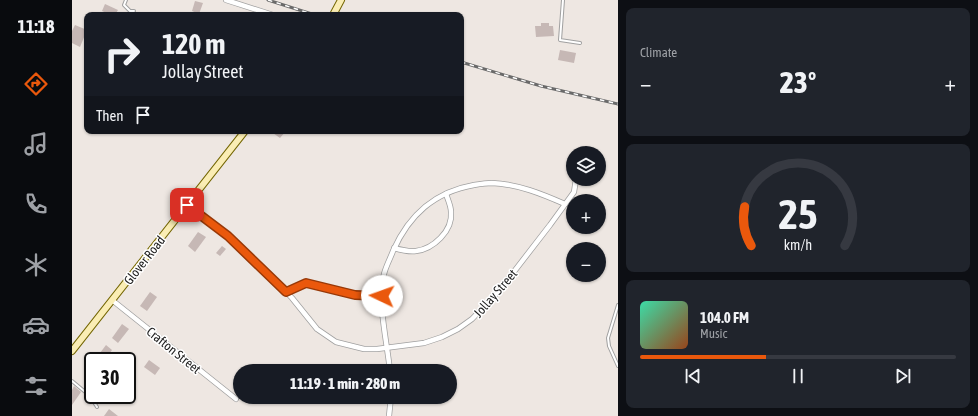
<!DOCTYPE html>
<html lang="en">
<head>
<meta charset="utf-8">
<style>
	body { margin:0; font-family:"Asap Condensed",sans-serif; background:#20242c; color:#f1f3f6; height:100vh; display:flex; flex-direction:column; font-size:15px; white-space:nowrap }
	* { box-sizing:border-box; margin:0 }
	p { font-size:13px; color:#9ea1a6 }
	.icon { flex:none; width:22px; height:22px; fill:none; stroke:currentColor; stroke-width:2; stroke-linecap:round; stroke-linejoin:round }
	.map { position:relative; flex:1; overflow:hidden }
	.sheet { display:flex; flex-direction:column; gap:8px; padding:8px; background:#0d0f14; width:360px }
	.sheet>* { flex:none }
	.guide { position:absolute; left:12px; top:12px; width:380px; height:122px; border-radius:8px; box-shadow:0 1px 3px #0004; background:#171b24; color:#f1f3f6; overflow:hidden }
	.buttons { position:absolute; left:494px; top:146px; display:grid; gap:8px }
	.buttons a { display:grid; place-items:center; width:40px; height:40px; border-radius:50%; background:#171b24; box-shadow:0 1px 3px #0004; font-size:20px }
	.speed { position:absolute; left:12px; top:352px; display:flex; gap:8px; font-size:20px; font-weight:700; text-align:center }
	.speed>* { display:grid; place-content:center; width:52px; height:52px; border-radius:50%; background:#171b24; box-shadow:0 1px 3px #0004; line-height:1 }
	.speed .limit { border:2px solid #111; border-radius:6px; background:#fff; color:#111 }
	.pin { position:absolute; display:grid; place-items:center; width:34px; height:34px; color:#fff; margin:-17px; border-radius:8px; box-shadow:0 2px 6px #0006 }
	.me { position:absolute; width:44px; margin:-22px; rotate:273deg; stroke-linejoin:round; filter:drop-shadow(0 0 3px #0008) }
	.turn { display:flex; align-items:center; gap:14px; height:84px; padding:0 12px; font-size:18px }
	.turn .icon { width:52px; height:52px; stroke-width:2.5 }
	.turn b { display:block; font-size:28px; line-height:34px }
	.then { display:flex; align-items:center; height:38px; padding:0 12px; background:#0003; gap:8px; font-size:15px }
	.big { font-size:30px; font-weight:800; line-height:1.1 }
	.sheet .widget { flex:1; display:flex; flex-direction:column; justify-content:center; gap:6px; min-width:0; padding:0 14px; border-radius:8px; background:#20242c }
	.sheet .dial { align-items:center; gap:0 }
	.dial svg { height:104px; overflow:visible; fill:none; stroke:#363941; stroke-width:7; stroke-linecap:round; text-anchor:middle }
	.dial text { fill:#f1f3f6; stroke:none }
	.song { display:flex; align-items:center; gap:12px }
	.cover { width:48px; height:48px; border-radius:6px; background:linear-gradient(135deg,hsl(160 70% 55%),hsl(20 70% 35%)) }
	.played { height:4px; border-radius:2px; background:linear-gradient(90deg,#ea580c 40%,#363941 40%) }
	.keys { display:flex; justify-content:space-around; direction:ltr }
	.heat { display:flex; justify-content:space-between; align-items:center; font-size:22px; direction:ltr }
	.trip { position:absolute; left:161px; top:364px; width:224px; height:40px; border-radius:20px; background:#171b24; box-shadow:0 1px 3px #0004; font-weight:800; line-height:40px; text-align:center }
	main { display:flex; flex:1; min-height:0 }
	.dock { display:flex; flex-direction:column; width:72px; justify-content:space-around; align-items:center; background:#090b0e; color:#9ea1a6 }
	.dock .icon { width:28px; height:28px }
	.dock .on { color:#ea580c }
	.dock b { font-size:18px; color:#f1f3f6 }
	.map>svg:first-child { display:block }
</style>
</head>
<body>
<main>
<nav class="dock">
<b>11:18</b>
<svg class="icon on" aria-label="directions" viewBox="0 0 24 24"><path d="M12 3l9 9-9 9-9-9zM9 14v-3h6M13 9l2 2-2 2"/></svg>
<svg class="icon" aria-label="music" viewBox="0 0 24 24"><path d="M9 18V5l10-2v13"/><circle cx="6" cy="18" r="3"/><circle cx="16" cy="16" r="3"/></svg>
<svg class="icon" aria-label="phone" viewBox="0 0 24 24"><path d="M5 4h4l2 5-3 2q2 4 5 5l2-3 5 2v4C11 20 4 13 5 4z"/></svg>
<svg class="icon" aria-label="climate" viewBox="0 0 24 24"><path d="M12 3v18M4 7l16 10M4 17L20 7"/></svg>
<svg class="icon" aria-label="car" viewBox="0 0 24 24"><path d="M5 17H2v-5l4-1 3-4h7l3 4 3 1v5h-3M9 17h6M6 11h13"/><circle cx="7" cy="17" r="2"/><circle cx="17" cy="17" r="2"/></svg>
<svg class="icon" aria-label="filters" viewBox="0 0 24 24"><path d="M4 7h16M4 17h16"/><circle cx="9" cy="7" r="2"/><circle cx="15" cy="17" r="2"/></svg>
</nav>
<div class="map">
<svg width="546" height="416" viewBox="0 0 546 416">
	<rect width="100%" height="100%" fill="#eee7e2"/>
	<g fill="#c6b8b5">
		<path d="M123,1L131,3L127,14L120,11Z"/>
		<path d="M33,4L46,10L43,15H39L30,11Z"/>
		<path d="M469,23H477V26H481L482,36L464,37L463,26H469Z"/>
		<path d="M3,25L15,30L8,47L0,43V31Z"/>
		<path d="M488,50L504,53L502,63L486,60Z"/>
		<path d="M198,131H214L208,138Z"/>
		<path d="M126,232L134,237L123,252L116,246Z"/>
		<path d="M150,246L154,249L148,256L144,253Z"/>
		<path d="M78,292L85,297L75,311L68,306Z"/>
		<path d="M50,324L57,329L46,343L40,338Z"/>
		<path d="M34,345L40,350L32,361H30L25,357Z"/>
		<path d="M77,360L88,368L83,375L72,367Z"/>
		<path d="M2,386L9,392L0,405V390Z"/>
		<path d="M37,409L46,416H32Z"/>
	</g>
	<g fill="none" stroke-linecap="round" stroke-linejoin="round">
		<defs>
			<g id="lane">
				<path d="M54,0L52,5L58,11H62"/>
				<path d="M491,0L488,40L508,43"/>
				<path d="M546,305L536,338L537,346L546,366"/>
				<path d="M0,381L18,396L25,407"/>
			</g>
			<g id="street">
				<path d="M154,0L201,15"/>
				<path d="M509,153L510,149"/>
				<path d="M115,205L156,236L198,275L220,298L245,329L264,342L292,349H305L352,343L370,337L386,329L400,319L427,291L478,225L502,192L504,179"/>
				<path d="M322,248C329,250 337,252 344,251C361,249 381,231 379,212C379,206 376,200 374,194"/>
				<path d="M214,292L234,283L283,295L310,296"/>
				<path d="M40,300L164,399"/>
				<path d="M318,371C315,341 305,303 312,274C314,266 318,259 321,251C337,215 362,192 402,185C408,184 414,183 420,183C446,184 470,194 493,204"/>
				<path d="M317,416L319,397"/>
			</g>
			<g id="secondary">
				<path d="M261,15L269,0"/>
				<path d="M0,351L173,131"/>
			</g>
		</defs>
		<use href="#lane" stroke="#a0a0a0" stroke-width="4"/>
		<use href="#street" stroke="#a0a0a0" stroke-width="6"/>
		<use href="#secondary" stroke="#746603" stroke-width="8"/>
		<use href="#lane" stroke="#fff" stroke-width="2"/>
		<use href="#street" stroke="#fff" stroke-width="4.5"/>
		<use href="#secondary" stroke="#faedb4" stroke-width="6"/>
		<defs>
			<g id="rail">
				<path d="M196,0L243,15"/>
				<path d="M389,62L469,86L546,104"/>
			</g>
		</defs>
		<use href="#rail" stroke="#6a6a6a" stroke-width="3"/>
		<use href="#rail" stroke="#fff" stroke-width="1.5" stroke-dasharray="4.5" stroke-linecap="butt"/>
	</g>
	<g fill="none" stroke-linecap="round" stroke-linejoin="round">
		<defs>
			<path id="route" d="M115,205L156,236L214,292L234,283L283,295L310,296"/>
		</defs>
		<use href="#route" stroke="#983908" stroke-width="10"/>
		<use href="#route" stroke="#ea580c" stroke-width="7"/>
	</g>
	<g text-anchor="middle" stroke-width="3" stroke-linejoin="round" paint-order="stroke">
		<g font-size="13" fill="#1c1c1c" stroke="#fff">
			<text transform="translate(72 260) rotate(-52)" y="5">Glover Road</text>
			<text transform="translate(423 293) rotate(-49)" y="5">Jollay Street</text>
			<text transform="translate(102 350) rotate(39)" y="5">Crafton Street</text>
		</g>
	</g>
</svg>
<div class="buttons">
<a><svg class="icon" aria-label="layers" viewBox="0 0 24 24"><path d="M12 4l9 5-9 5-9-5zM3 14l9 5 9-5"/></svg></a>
<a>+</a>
<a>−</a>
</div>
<div class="speed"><div class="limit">30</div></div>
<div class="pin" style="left:115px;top:205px;background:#d93025"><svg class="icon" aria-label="arrive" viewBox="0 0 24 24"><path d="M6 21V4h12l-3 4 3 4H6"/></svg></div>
<svg class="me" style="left:310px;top:296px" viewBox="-20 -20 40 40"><circle r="19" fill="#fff"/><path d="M0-13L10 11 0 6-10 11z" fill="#ea580c"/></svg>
<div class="trip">11:19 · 1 min · 280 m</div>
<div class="guide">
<div class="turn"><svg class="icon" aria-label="right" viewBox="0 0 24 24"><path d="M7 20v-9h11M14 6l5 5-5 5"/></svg><div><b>120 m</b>Jollay Street</div></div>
<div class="then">Then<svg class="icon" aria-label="arrive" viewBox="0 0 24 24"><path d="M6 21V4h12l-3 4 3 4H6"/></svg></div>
</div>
</div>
<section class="sheet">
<div class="widget"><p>Climate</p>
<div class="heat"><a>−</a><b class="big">23°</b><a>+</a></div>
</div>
<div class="widget dial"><svg viewBox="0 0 100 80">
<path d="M14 69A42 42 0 1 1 86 69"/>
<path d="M14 69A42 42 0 0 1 9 39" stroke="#ea580c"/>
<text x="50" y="56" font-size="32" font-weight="700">25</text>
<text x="50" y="72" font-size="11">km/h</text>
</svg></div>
<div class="widget">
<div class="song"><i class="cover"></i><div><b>104.0 FM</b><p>Music</p></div></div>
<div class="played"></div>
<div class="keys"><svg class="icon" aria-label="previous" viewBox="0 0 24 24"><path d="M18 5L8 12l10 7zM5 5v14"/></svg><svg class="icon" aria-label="pause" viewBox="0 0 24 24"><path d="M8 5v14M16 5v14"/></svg><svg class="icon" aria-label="next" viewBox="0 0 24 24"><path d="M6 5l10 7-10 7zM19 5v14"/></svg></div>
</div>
</section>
</main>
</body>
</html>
